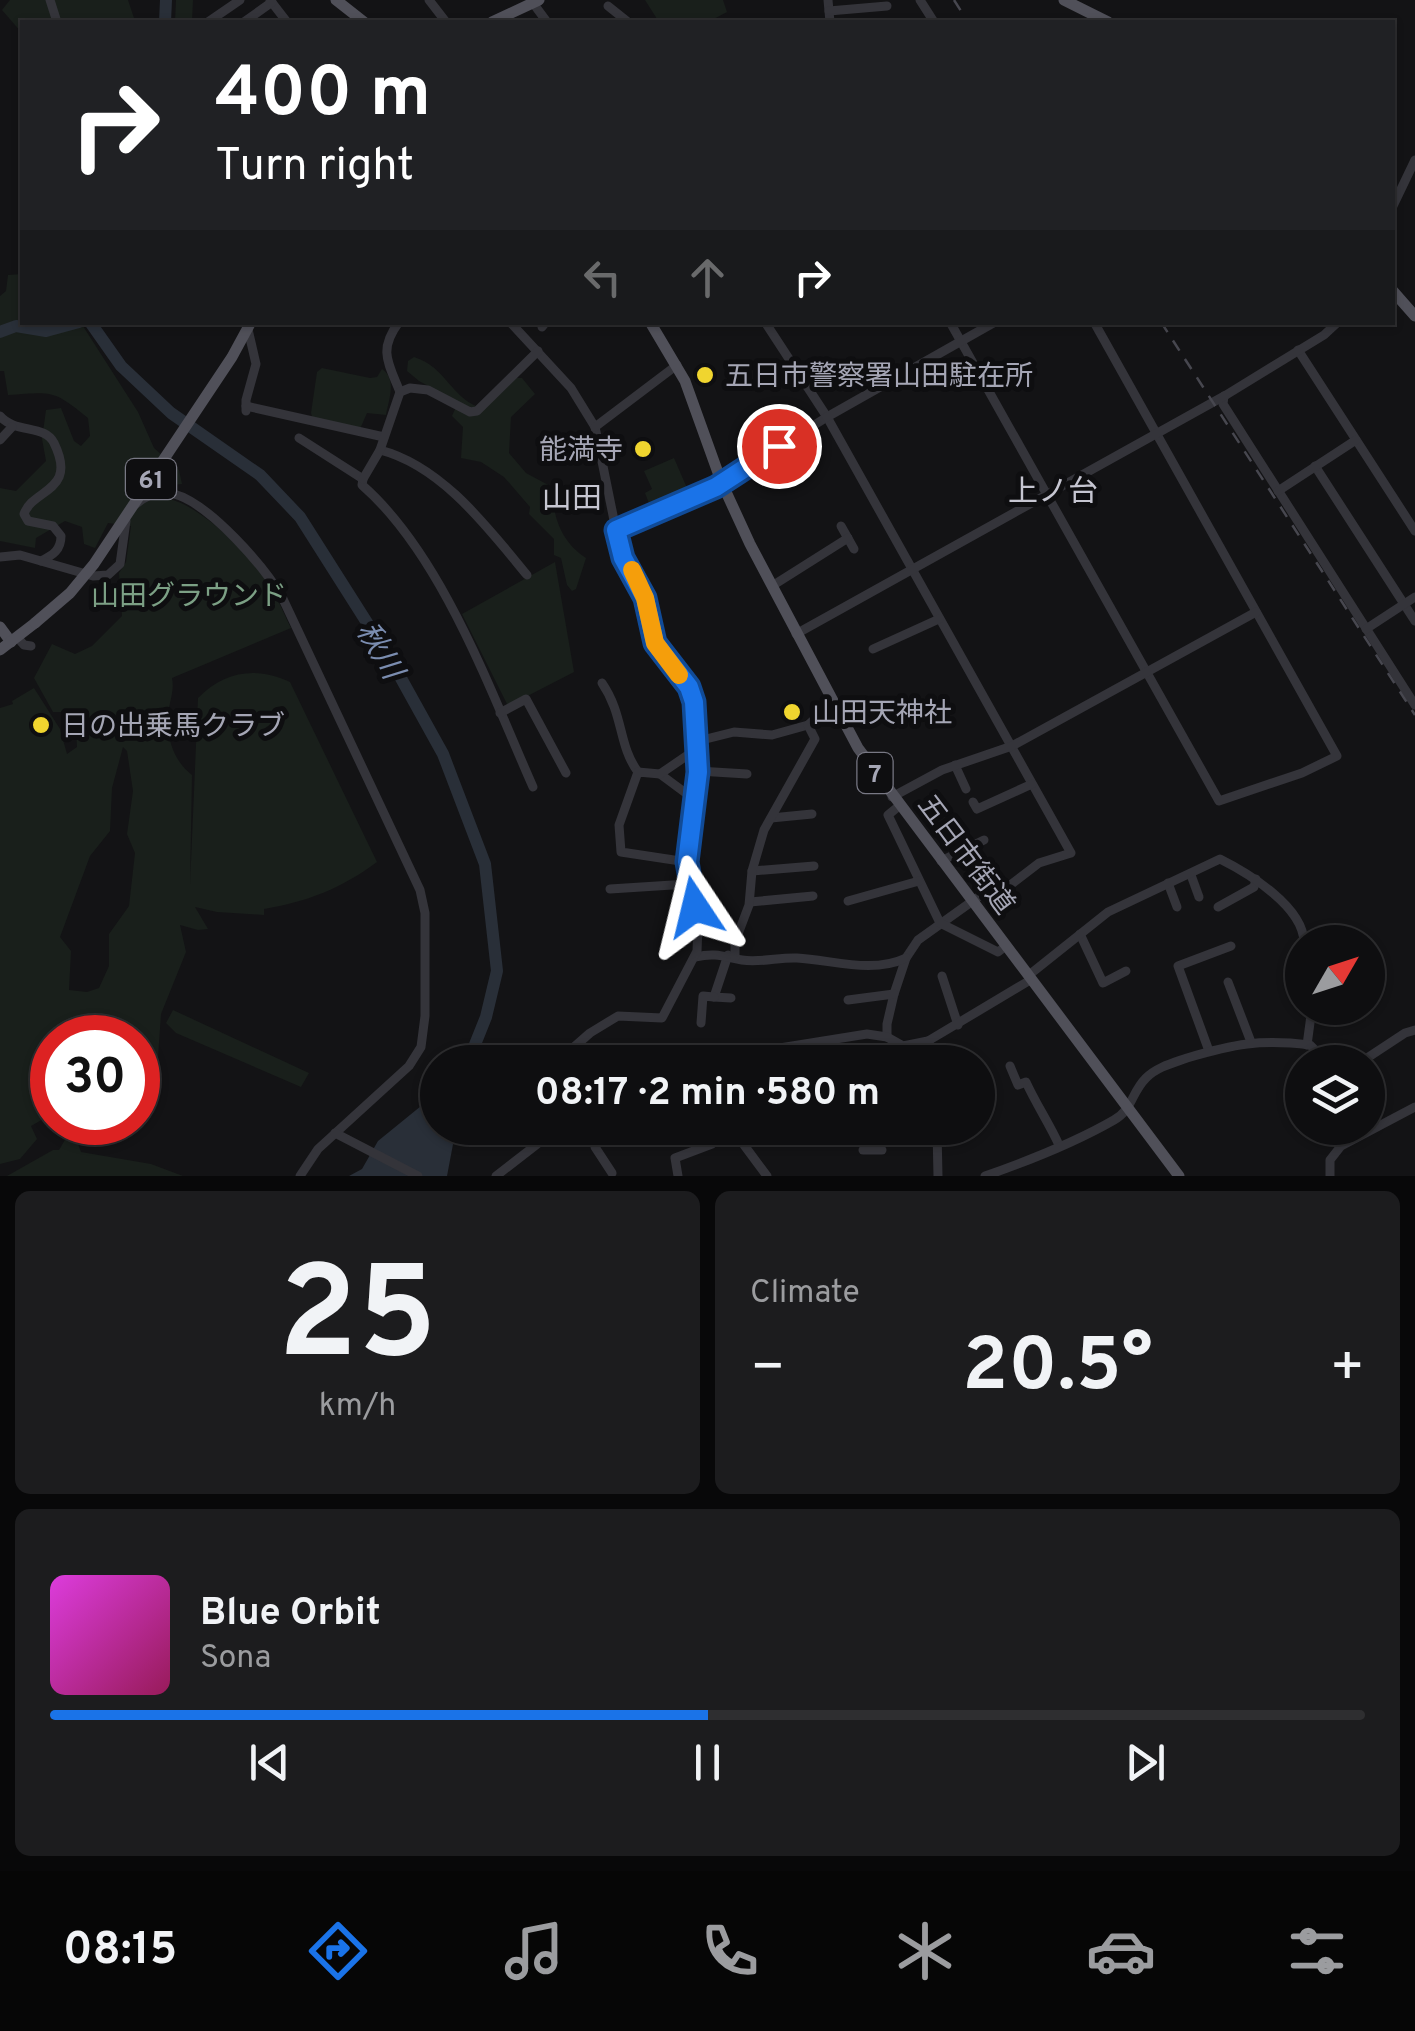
<!DOCTYPE html>
<html lang="en">
<head>
<meta charset="utf-8">
<style>
	body { margin:0; font-family:Overpass,"Noto Sans JP",sans-serif; background:#1c1c1e; color:#f1f3f6; height:100vh; display:flex; flex-direction:column; font-size:38px; white-space:nowrap }
	* { box-sizing:border-box; margin:0 }
	p { font-size:32px; color:#9b9c9f }
	.icon { flex:none; width:55px; height:55px; fill:none; stroke:currentColor; stroke-width:2; stroke-linecap:round; stroke-linejoin:round }
	.map { position:relative; height:1176px; overflow:hidden }
	.side { display:flex; flex-direction:column; gap:15px; padding:15px; background:#080809; flex:1 }
	.side>* { flex:none }
	.hud { position:absolute; left:20px; top:20px; width:1375px; height:305px; border-radius:0px; box-shadow:0 2px 8px #0004,0 0 0 2px #2e2e30; background:#202124; color:#fff; overflow:hidden }
	.needle { width:65px; rotate:51deg }
	.buttons { position:absolute; left:1285px; top:925px; display:grid; gap:20px }
	.buttons a { display:grid; place-items:center; width:100px; height:100px; border-radius:50%; background:#0e0e10; box-shadow:0 2px 8px #0004,0 0 0 2px #2e2e30; font-size:50px }
	.speed { position:absolute; left:30px; top:1015px; display:flex; gap:20px; font-size:50px; font-weight:700; text-align:center }
	.speed>* { display:grid; place-content:center; width:130px; height:130px; border-radius:50%; background:#0e0e10; box-shadow:0 2px 8px #0004,0 0 0 2px #2e2e30; line-height:1 }
	.speed .limit { border:15px solid #d22; background:#fff; color:#111 }
	.pin { position:absolute; display:grid; place-items:center; width:85px; height:85px; color:#fff; margin:-42px; border:5px solid #fff; border-radius:50%; box-shadow:0 2px 10px #0007 }
	.me { position:absolute; width:110px; margin:-55px; rotate:350deg; stroke-linejoin:round; filter:drop-shadow(0 0 8px #0008) }
	.turn { display:flex; align-items:center; gap:35px; height:210px; padding:0 30px; font-size:45px }
	.turn .icon { width:130px; height:130px; stroke-width:2.5 }
	.turn b { display:block; font-size:70px; line-height:85px }
	.lanes { display:flex; align-items:center; height:95px; padding:0 30px; background:#0003; justify-content:center; gap:50px; direction:ltr }
	.lanes .off { opacity:.35 }
	.big { font-size:75px; font-weight:700; line-height:1.1 }
	.side .tile { flex:1; display:flex; flex-direction:column; justify-content:center; gap:15px; min-width:0; padding:0 35px; border-radius:15px; background:#1c1c1e }
	.side .dial { align-items:center; gap:0 }
	.dial b { font-size:130px; line-height:1 }
	.song { display:flex; align-items:center; gap:30px }
	.cover { width:120px; height:120px; border-radius:15px; background:linear-gradient(135deg,hsl(300 70% 55%),hsl(330 70% 35%)) }
	.played { height:10px; border-radius:5px; background:linear-gradient(90deg,#1a73e8 50%,#2e2e30 50%) }
	.keys { display:flex; justify-content:space-around; direction:ltr }
	.heat { display:flex; justify-content:space-between; align-items:center; font-size:55px; direction:ltr }
	.side .tiles { flex:1; display:grid; gap:15px; grid-template-columns:1fr 1fr }
	.tile:last-child { grid-column:span 2 }
	.trip { position:absolute; left:420px; top:1045px; width:575px; height:100px; border-radius:50px; background:#0e0e10; box-shadow:0 2px 8px #0004,0 0 0 2px #2e2e30; font-weight:700; line-height:100px; text-align:center }
	.tab-bar { display:flex; height:160px; justify-content:space-around; align-items:center; background:#060606; color:#9b9c9f }
	.tab-bar .icon { width:70px; height:70px }
	.tab-bar .current { color:#1a73e8 }
	.tab-bar b { font-size:45px; color:#f1f3f6 }
	.map>svg:first-child { display:block }
</style>
</head>
<body>
<div class="map">
<svg width="1415" height="1176" viewBox="0 0 1415 1176">
	<rect width="100%" height="100%" fill="#131315"/>
	<g fill="#191f1b" fill-rule="evenodd">
		<path d="M10,0H128L135,21L22,22V33L2,10Z"/>
		<path d="M176,0H193L192,22H175Z"/>
		<path d="M645,0H723L727,12L708,22H659Z"/>
		<path d="M22,274V322L81,323L138,412L154,448L179,470L182,484L164,486L163,498C194,500 244,549 262,573C274,589 282,610 291,628L172,678C175,692 168,704 168,718C167,741 175,762 192,775L190,885L198,698C224,671 257,666 290,682L377,862C342,888 307,902 264,909V915L217,912L195,907L208,929L198,930L180,925L186,952L161,1014L158,1058L138,1056V1038H52V1090L46,1098L52,1103V1122L101,1123L87,1136L76,1138L81,1152L151,1164L183,1176H7L53,1150H59L66,1138L45,1118L31,1126L37,1139L20,1159L0,1164V708L13,704L12,701L34,688L60,729L67,754L77,747L76,728L68,712H53L34,678L52,644L75,654L92,646L122,616L119,573L126,562L131,526L108,523L95,548L84,544L82,527L65,521L36,538L35,548L0,541V488L16,491L46,461L42,439L46,410L61,408L74,441L81,446L90,436L88,418C53,389 52,392 8,395L4,371H0V296L6,291L8,275ZM123,747L127,751L133,791L127,834L135,853L129,906L109,934V966L99,988L87,992L69,990L71,951L60,937L90,856L110,831L112,788Z"/>
		<path d="M414,357C447,367 451,400 484,409L513,378H522L535,394L511,417L509,453L526,473L552,487C553,516 560,541 586,558L576,589L572,591L567,585L561,558L554,555V539L529,514L530,507L504,477L481,462L461,458L463,427L452,416L458,402L419,381L407,371L408,361Z"/>
		<path d="M322,368L370,378L377,377L382,369C397,379 389,399 386,415L367,413L360,429L313,420L311,413L317,372Z"/>
		<path d="M674,458L690,495L652,511L645,493L652,489L644,471Z"/>
		<path d="M555,562L574,672L508,706L462,614Z"/>
		<path d="M173,1010L309,1073L301,1087L176,1033L166,1023Z"/>
	</g>
	<path fill="#292f38" d="M437,1093L438,1128H459L454,1139L447,1176H349L362,1169L378,1141Z"/>
	<g fill="none" stroke-linecap="round" stroke-linejoin="round">
		<g stroke="#292f38" stroke-width="12">
			<path d="M165,22L166,0"/>
			<path d="M90,322L121,366L171,413L260,475L300,517L392,662L443,754L485,864L497,971L486,1017L468,1062"/>
			<path d="M0,332L16,326L46,331L79,322"/>
		</g>
		<g stroke="#34343a" stroke-width="9">
			<path d="M50,0L57,22"/>
			<path d="M270,0L287,22"/>
			<path d="M429,0L446,22"/>
			<path d="M828,0L830,22"/>
			<path d="M920,0L934,22"/>
			<path d="M533,3L547,22"/>
			<path d="M608,6L628,22"/>
			<path d="M829,11L887,6"/>
			<path d="M208,22L240,0"/>
			<path d="M244,22L272,2"/>
			<path d="M1392,208L1415,160"/>
			<path d="M399,322C378,350 388,362 400,392"/>
			<path d="M510,322L571,388L595,427L616,530"/>
			<path d="M765,322L827,417L1071,853L1039,863L1009,886L981,895L918,940L906,958L894,994L887,1024V1037"/>
			<path d="M950,322L1219,801L1302,773L1337,756L1094,322"/>
			<path d="M542,327L546,322"/>
			<path d="M1298,350L1415,531"/>
			<path d="M1224,396L1223,404L1415,705"/>
			<path d="M246,406L384,437"/>
			<path d="M246,411V400L256,364L247,325"/>
			<path d="M0,416C15,434 45,424 54,443C78,492 33,488 24,514L28,521L53,526L61,536C61,550 53,555 41,561"/>
			<path d="M595,427L677,365"/>
			<path d="M299,438L363,479L362,485C442,555 490,690 533,787"/>
			<path d="M0,440L12,427"/>
			<path d="M380,450C442,466 488,528 527,575"/>
			<path d="M1315,466L1415,621"/>
			<path d="M363,479L380,450L400,392L410,388L428,390L470,412L477,411L538,351"/>
			<path d="M1278,491L1356,440"/>
			<path d="M136,504C147,495 160,490 174,494C209,503 266,568 283,599L420,890L425,913V1016L421,1047L409,1066L318,1149L300,1176"/>
			<path d="M841,526L854,549"/>
			<path d="M0,557L20,555L93,576L108,575L120,564L126,521"/>
			<path d="M772,586L848,538"/>
			<path d="M1366,629L1415,597"/>
			<path d="M796,634L1226,395L1324,335L1338,322"/>
			<path d="M17,637L24,645L31,646"/>
			<path d="M873,649L939,619"/>
			<path d="M602,683C624,715 618,745 638,772"/>
			<path d="M500,713L526,699L566,773"/>
			<path d="M698,741L734,732L772,735L808,725"/>
			<path d="M955,765L966,789"/>
			<path d="M698,771L747,774"/>
			<path d="M660,774L695,800"/>
			<path d="M892,797L942,770L1012,746L1256,612"/>
			<path d="M973,802L977,809L1032,784"/>
			<path d="M899,806L888,815L940,923L998,952L1006,946"/>
			<path d="M771,818L812,814"/>
			<path d="M941,861L984,840"/>
			<path d="M687,862L621,852L619,825L638,772L660,774L698,748"/>
			<path d="M752,871L814,866"/>
			<path d="M1191,875L1199,897"/>
			<path d="M1168,883L1177,907"/>
			<path d="M610,889L688,884"/>
			<path d="M848,901L919,881"/>
			<path d="M750,902L813,896"/>
			<path d="M1218,907L1254,887L1256,879"/>
			<path d="M1080,934L1103,983L1126,971"/>
			<path d="M728,955L714,997L731,998"/>
			<path d="M696,957C715,952 725,957 742,960C760,963 780,957 797,958C833,960 872,974 906,958"/>
			<path d="M735,957V942L749,905L752,871L764,830L815,739L808,725L832,703"/>
			<path d="M1029,975L1108,912L1220,859C1250,874 1303,907 1304,942"/>
			<path d="M942,976L958,1025"/>
			<path d="M1228,982L1251,1042"/>
			<path d="M848,1000L894,994"/>
			<path d="M701,1023L703,996L714,997"/>
			<path d="M928,1041L937,1062"/>
			<path d="M1307,1045L1312,1008"/>
			<path d="M1209,1051L1178,966L1231,946"/>
			<path d="M739,1061L742,1056L754,1052L867,1034L887,1037L903,1046L928,1041L1032,979"/>
			<path d="M557,1062L590,1033L618,1016L662,1018L697,951L698,926L687,862L698,772L696,710L689,687L655,643L645,598L623,557L616,530L716,487L827,417L995,322"/>
			<path d="M967,1062H968"/>
			<path d="M1361,1062L1405,1033L1415,1030"/>
			<path d="M1010,1066L1018,1085L1026,1082C1036,1104 1049,1123 1059,1145"/>
			<path d="M978,1089L990,1085"/>
			<path d="M595,1128V1147L612,1173"/>
			<path d="M740,1128L744,1145L767,1176"/>
			<path d="M932,1128L937,1130L938,1176"/>
			<path d="M335,1133L418,1176"/>
			<path d="M939,1141L957,1138"/>
			<path d="M863,1150H882"/>
			<path d="M496,1176L558,1128"/>
			<path d="M678,1176L675,1158L712,1144L732,1128"/>
			<path d="M985,1176C1028,1161 1074,1143 1114,1120C1133,1109 1131,1093 1146,1078C1157,1067 1173,1063 1187,1058C1234,1044 1260,1039 1310,1045L1327,1062"/>
			<path d="M1330,1176V1160L1341,1146L1415,1107"/>
		</g>
		<g stroke="#505059" stroke-width="11">
			<path d="M336,0L364,22"/>
			<path d="M1064,0L1108,22"/>
			<path d="M492,22L539,0"/>
			<path d="M1392,290L1415,316"/>
			<path d="M650,322L685,381L721,481L750,544L858,748L1179,1176"/>
			<path d="M0,627L11,642"/>
			<path d="M0,650L35,623"/>
		</g>
		<g stroke="#47474f" stroke-width="2.5" stroke-dasharray="12 10" stroke-linecap="butt">
			<path d="M954,0L968,22"/>
			<path d="M1161,322L1415,715"/>
		</g>
		<path stroke="#505059" stroke-width="11" d="M35,623L70,593L94,564L232,357L251,322"/>
	</g>
	<g fill="none" stroke-linecap="round" stroke-linejoin="round">
		<defs>
			<path id="route" d="M695,907L687,862L698,772L694,702L689,687L655,643L645,598L623,558L616,530L716,487L779,446"/>
		</defs>
		<use href="#route" stroke="#114b97" stroke-width="25"/>
		<use href="#route" stroke="#1a73e8" stroke-width="18"/>
		<path stroke="#f59e0b" stroke-width="18" d="M632,570L645,598L655,643L679,675"/>
	</g>
	<g fill="#f0d52f" stroke="#0e0e10" stroke-width="4">
		<circle cx="705" cy="375" r="10"/>
		<circle cx="643" cy="449" r="10"/>
		<circle cx="792" cy="712" r="10"/>
		<circle cx="41" cy="725" r="10"/>
	</g>
	<g text-anchor="middle" stroke-width="10" stroke-linejoin="round" paint-order="stroke">
		<g fill="#0e0e10" stroke="#787884" stroke-width="2.5">
			<rect x="126" y="459" width="50" height="40" rx="8"/>
			<rect x="857.5" y="753" width="35" height="40" rx="8"/>
		</g>
		<g font-size="25" font-weight="bold" fill="#a5a6b5">
			<text x="151" y="488">61</text>
			<text x="875" y="782">7</text>
		</g>
		<g font-size="28" fill="#a5a6b5" stroke="#0e0e10" text-anchor="start">
			<text x="725" y="385">五日市警察署山田駐在所</text>
			<text x="623" y="459" text-anchor="end">能満寺</text>
			<text x="812" y="722">山田天神社</text>
			<text x="61" y="735">日の出乗馬クラブ</text>
		</g>
		<g font-size="28" fill="#7ca085" stroke="#0e0e10">
			<text x="189" y="605">山田グラウンド</text>
		</g>
		<g font-size="28" fill="#a5a6b5" stroke="#0e0e10">
			<text transform="translate(967 854) rotate(53)" y="10">五日市街道</text>
		</g>
		<g font-size="30" fill="#c6c6d1" stroke="#0e0e10">
			<text x="1053" y="501">上ノ台</text>
			<text x="572" y="508">山田</text>
		</g>
		<g font-size="30" font-style="italic" fill="#7b8db0" stroke="#0e0e10">
			<text transform="translate(380 650) rotate(59)" y="10">秋川</text>
		</g>
	</g>
</svg>
<div class="buttons">
<a><svg class="needle" viewBox="-14 -14 28 28"><path d="M0-13l5 13h-10z" fill="#e53935"/><path d="M0 13l5-13h-10z" fill="#9b9c9f"/></svg></a>
<a><svg class="icon" aria-label="layers" viewBox="0 0 24 24"><path d="M12 4l9 5-9 5-9-5zM3 14l9 5 9-5"/></svg></a>
</div>
<div class="speed"><div class="limit">30</div></div>
<div class="pin" style="left:779px;top:446px;background:#d93025"><svg class="icon" aria-label="arrive" viewBox="0 0 24 24"><path d="M6 21V4h12l-3 4 3 4H6"/></svg></div>
<svg class="me" style="left:695px;top:907px" viewBox="-20 -20 40 40"><path d="M0-17L14 15 0 8-14 15z" fill="#1a73e8" stroke="#fff" stroke-width="4"/></svg>
<div class="trip">08:17 · 2 min · 580 m</div>
<div class="hud">
<div class="turn"><svg class="icon" aria-label="right" viewBox="0 0 24 24"><path d="M7 20v-9h11M14 6l5 5-5 5"/></svg><div><b>400 m</b>Turn right</div></div>
<div class="lanes"><svg class="icon off" aria-label="left" viewBox="0 0 24 24"><path d="M17 20v-9H6M10 6l-5 5 5 5"/></svg><svg class="icon off" aria-label="ahead" viewBox="0 0 24 24"><path d="M12 20V5M6 11l6-6 6 6"/></svg><svg class="icon" aria-label="right" viewBox="0 0 24 24"><path d="M7 20v-9h11M14 6l5 5-5 5"/></svg></div>
</div>
</div>
<section class="side">
<div class="tiles">
<div class="tile dial"><b>25</b><p>km/h</p></div>
<div class="tile"><p>Climate</p>
<div class="heat"><a>−</a><b class="big">20.5°</b><a>+</a></div>
</div>
<div class="tile">
<div class="song"><i class="cover"></i><div><b>Blue Orbit</b><p>Sona</p></div></div>
<div class="played"></div>
<div class="keys"><svg class="icon" aria-label="previous" viewBox="0 0 24 24"><path d="M18 5L8 12l10 7zM5 5v14"/></svg><svg class="icon" aria-label="pause" viewBox="0 0 24 24"><path d="M8 5v14M16 5v14"/></svg><svg class="icon" aria-label="next" viewBox="0 0 24 24"><path d="M6 5l10 7-10 7zM19 5v14"/></svg></div>
</div>
</div>
</section>
<nav class="tab-bar">
<b>08:15</b>
<svg class="icon current" aria-label="directions" viewBox="0 0 24 24"><path d="M12 3l9 9-9 9-9-9zM9 14v-3h6M13 9l2 2-2 2"/></svg>
<svg class="icon" aria-label="music" viewBox="0 0 24 24"><path d="M9 18V5l10-2v13"/><circle cx="6" cy="18" r="3"/><circle cx="16" cy="16" r="3"/></svg>
<svg class="icon" aria-label="phone" viewBox="0 0 24 24"><path d="M5 4h4l2 5-3 2q2 4 5 5l2-3 5 2v4C11 20 4 13 5 4z"/></svg>
<svg class="icon" aria-label="climate" viewBox="0 0 24 24"><path d="M12 3v18M4 7l16 10M4 17L20 7"/></svg>
<svg class="icon" aria-label="car" viewBox="0 0 24 24"><path d="M5 17H2v-5l4-1 3-4h7l3 4 3 1v5h-3M9 17h6M6 11h13"/><circle cx="7" cy="17" r="2"/><circle cx="17" cy="17" r="2"/></svg>
<svg class="icon" aria-label="filters" viewBox="0 0 24 24"><path d="M4 7h16M4 17h16"/><circle cx="9" cy="7" r="2"/><circle cx="15" cy="17" r="2"/></svg>
</nav>
</body>
</html>
